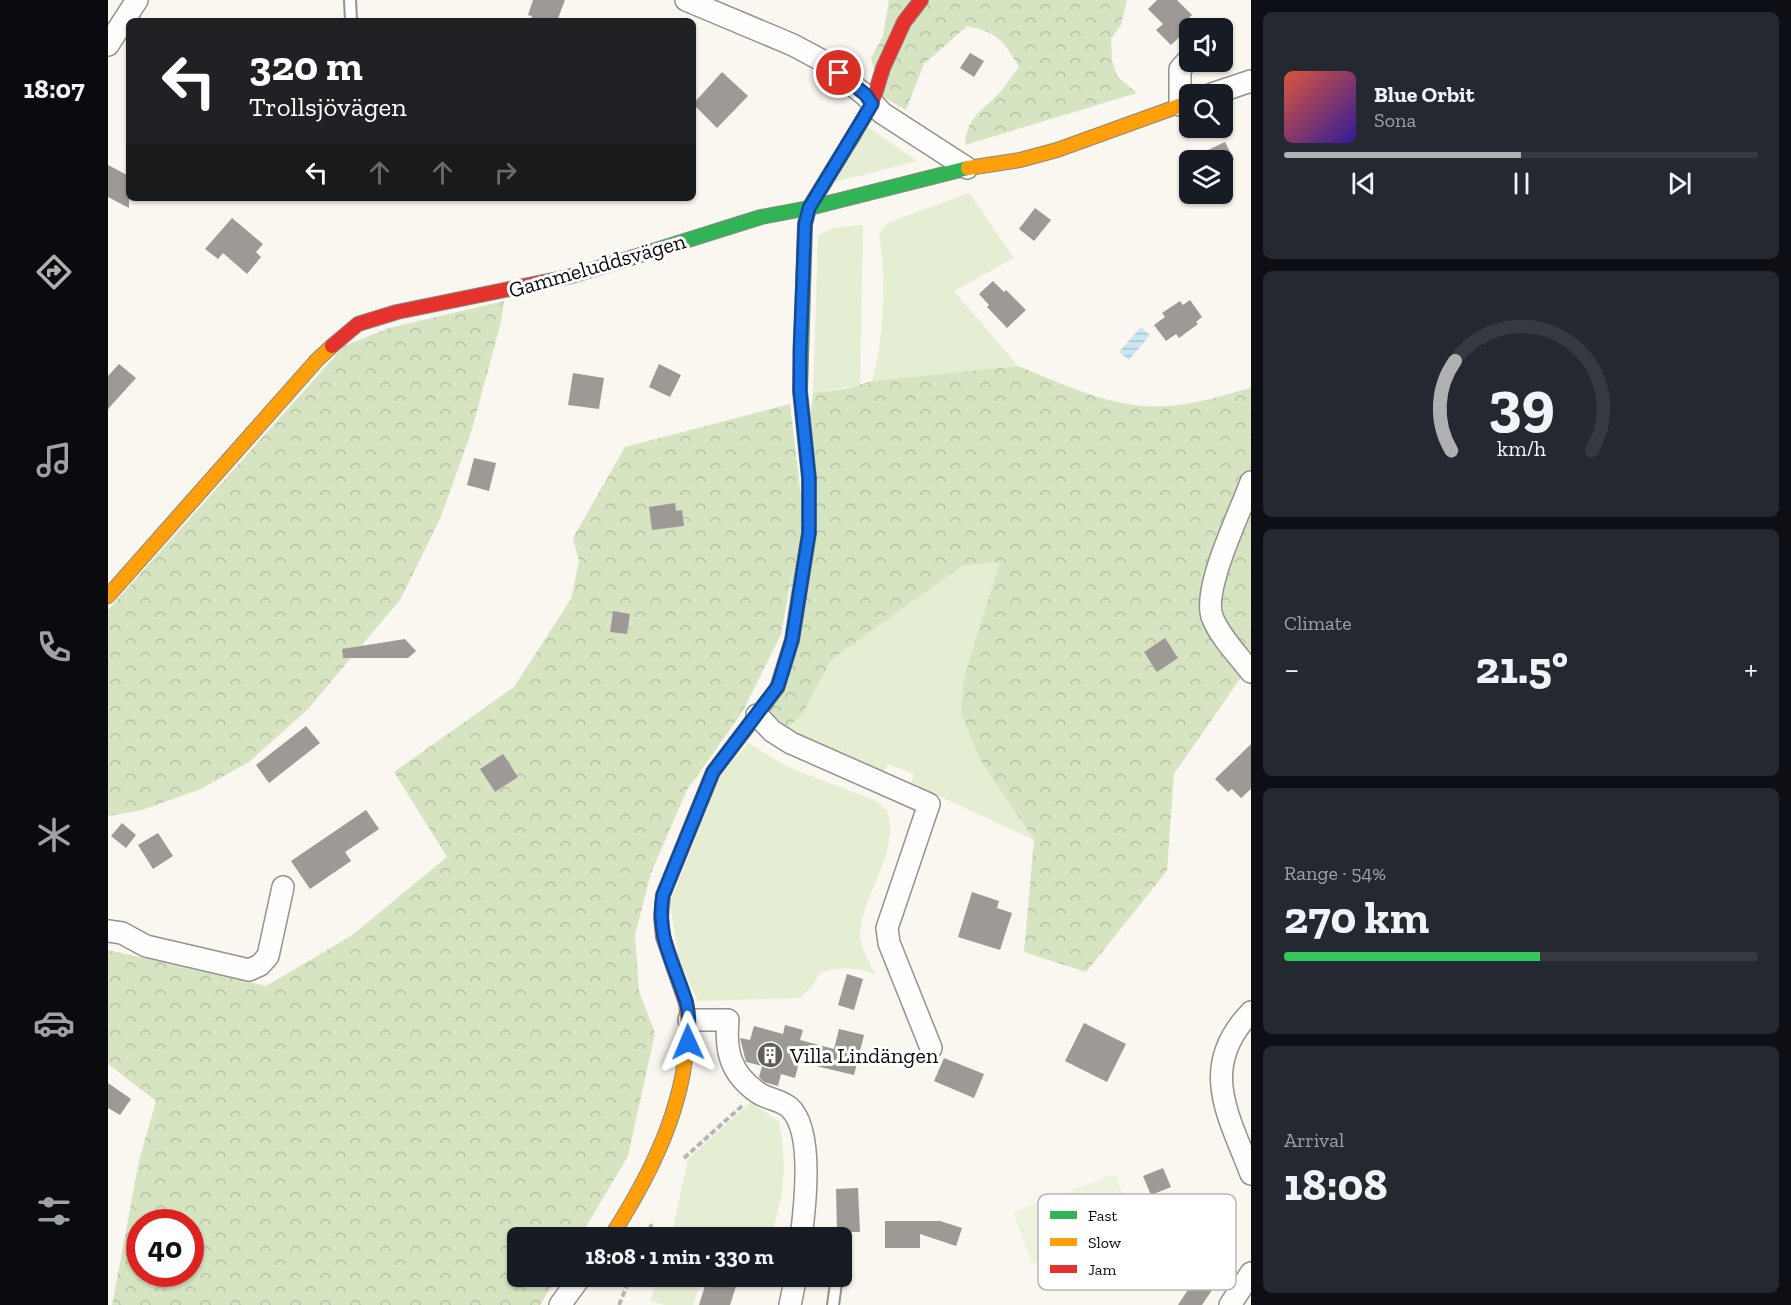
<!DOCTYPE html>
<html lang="en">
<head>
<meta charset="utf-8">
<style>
	body { margin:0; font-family:"Zilla Slab",serif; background:#242831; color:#f1f3f6; height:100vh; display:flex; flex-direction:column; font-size:22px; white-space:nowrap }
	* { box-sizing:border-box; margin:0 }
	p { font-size:20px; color:#9ea1a6 }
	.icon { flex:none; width:33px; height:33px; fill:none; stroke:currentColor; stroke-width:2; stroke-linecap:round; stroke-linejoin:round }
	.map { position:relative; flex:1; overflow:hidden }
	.panel { display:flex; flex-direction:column; gap:12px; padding:12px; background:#0d0f14; width:540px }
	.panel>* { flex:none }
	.top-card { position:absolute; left:18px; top:18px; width:570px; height:183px; border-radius:9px; box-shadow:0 2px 4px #0004; background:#202124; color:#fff; overflow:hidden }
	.buttons { position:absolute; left:1071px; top:18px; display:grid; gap:12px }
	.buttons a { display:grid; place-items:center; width:54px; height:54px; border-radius:9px; background:#171b24; box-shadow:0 2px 4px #0004; font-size:30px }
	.speed { position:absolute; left:18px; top:1209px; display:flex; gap:12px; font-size:30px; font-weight:700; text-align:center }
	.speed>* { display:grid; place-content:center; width:78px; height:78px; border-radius:50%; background:#171b24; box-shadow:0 2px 4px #0004; line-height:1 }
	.speed .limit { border:9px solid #d22; background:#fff; color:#111 }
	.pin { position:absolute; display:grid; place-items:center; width:51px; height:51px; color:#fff; margin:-26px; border:3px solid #fff; border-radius:50%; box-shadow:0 2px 6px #0007 }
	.me { position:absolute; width:66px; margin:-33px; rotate:359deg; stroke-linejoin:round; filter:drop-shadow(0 0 4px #0008) }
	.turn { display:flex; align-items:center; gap:21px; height:126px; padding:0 24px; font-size:27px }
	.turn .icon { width:78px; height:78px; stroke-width:2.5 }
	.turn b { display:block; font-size:42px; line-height:51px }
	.lanes { display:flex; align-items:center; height:57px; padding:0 24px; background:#0003; justify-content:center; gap:30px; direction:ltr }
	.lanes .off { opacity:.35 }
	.big { font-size:45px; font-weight:700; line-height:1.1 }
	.panel .widget { flex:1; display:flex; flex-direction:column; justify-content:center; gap:9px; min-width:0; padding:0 21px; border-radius:9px; background:#242831 }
	.panel .dial { align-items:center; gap:0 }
	.dial svg { height:156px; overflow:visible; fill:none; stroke:#363941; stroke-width:7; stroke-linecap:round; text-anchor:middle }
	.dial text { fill:#f1f3f6; stroke:none }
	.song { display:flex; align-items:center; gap:18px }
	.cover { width:72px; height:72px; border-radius:9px; background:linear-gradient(135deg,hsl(10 70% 55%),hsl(250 70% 35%)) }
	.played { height:6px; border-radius:3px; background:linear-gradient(90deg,#afb0b1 50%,#363941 50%) }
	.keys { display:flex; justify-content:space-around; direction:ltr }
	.heat { display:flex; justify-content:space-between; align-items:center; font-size:33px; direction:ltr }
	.charge { height:9px; border-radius:4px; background:linear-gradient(90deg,#34c759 54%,#363941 0) }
	.trip { position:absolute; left:399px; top:1227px; width:345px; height:60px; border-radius:9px; background:#171b24; box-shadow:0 2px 4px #0004; font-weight:700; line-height:60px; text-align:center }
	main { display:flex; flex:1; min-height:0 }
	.menu { display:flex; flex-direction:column; width:108px; justify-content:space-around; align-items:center; background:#090b0e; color:#9ea1a6 }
	.menu .icon { width:42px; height:42px }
	.menu .active { color:#afb0b1 }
	.menu b { font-size:27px; color:#f1f3f6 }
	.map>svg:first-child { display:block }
</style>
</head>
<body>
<main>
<nav class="menu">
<b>18:07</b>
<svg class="icon active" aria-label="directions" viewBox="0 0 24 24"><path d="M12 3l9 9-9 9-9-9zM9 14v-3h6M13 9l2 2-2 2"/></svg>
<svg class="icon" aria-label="music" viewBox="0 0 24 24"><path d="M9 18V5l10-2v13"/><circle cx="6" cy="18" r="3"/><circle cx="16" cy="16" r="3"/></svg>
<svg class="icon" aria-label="phone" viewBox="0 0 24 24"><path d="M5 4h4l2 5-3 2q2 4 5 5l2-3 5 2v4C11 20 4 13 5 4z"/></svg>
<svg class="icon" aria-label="climate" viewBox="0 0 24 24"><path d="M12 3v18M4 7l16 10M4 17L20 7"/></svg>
<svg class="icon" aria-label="car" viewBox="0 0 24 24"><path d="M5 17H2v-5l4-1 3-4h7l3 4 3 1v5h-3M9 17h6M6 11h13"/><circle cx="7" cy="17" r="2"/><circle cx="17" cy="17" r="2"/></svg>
<svg class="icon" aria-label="filters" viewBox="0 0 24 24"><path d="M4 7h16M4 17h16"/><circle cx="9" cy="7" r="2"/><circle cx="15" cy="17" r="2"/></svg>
</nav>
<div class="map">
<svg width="1143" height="1305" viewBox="0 0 1143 1305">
	<defs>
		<pattern id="forest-crowns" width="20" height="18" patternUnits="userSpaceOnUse" patternTransform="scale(1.5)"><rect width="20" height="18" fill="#d6e4c1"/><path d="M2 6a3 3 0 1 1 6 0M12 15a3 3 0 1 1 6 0" fill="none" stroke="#b6c2a5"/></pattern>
		<pattern id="water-rules" width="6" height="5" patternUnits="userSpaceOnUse" patternTransform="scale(1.5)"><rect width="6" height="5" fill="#cae6f1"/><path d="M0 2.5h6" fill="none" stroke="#acc4cd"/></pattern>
	</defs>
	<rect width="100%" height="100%" fill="#faf7f0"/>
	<g fill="#e5edd2">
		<path d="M758,126L809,161L727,182Z"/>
		<path d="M861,193L906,258L846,291L910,366L764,381C776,341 779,276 771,234L779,223Z"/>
		<path d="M755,225L752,385L705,393L710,236L725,228Z"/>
		<path d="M892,561L872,760L926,840L803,783L806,774L780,764L776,772L676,732L695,713L723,660L854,566Z"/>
		<path d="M640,743L680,767L768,801L780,812C792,853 754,893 752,935C752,947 762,963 767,974C747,967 732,967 712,973L703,988L692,998L590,1001L571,961L562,903L612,776Z"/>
		<path d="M643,1102L671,1122C679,1166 677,1195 662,1237H563L580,1159Z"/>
		<path d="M550,1277H595L585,1305H557L542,1301Z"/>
	</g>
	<g fill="url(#forest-crowns)" fill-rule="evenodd">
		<path d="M781,0H1019L1013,25L1003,39L1004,60L1009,76L1029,93L857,145C859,115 876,110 893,91C900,83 905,75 911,67C894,39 890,33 859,26L816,64L798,110L773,96L763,58L775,36Z"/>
		<path d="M396,301L393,322L363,433L332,519L292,600L199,710L141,762L93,789L34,810L0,816V610L236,346L281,328Z"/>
		<path d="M910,366C962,387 1013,413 1070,405C1095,402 1119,394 1143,388V663L1066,774L1059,871L978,972L916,952L926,840L872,760L853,712L856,678L892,562L854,566L723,660L695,713L676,732L657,713L670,697L705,393L737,389L764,381Z"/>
		<path d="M682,404L695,514L673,634L635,711L579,790L543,873L527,935L531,991L547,1033L520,1156L472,1237L410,1238V1276L449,1277L432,1305H4L31,1161L48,1101L0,1064V950L158,986L243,936L339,857L286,772L406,687L463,599L471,561L465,538L517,447ZM32,1222H82V1274H32Z"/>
	</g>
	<path fill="#edf2dc" d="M1007,1174L1027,1226L924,1264L905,1212Z"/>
	<path fill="url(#water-rules)" d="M1033,327L1042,335L1021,360L1011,352Z"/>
	<g fill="#9d9a96">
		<path d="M425,0H457L449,21H422L424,16L420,15Z"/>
		<path d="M1049,0H1069L1084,15L1078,21L1083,26L1063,45L1048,30L1055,24L1040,9Z"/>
		<path d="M862,53L876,61L866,77L852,68Z"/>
		<path d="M614,72L640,96L609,128L585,104Z"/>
		<path d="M1117,142L1126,160H1079Z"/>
		<path d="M0,165L21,176V208L0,197Z"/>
		<path d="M927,208L943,220L926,241L911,229Z"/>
		<path d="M124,218L155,244L148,252L153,257L139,274L115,253L110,259L97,249Z"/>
		<path d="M885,281L896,292L898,290L918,310L899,328L879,307L881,305L871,294Z"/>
		<path d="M1082,300L1094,317L1088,322L1090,324L1071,338L1068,334L1058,341L1046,325L1057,317L1054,313L1072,301L1075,305Z"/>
		<path d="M11,364L28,378L0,409V376Z"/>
		<path d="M551,364L573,375L562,397L541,387Z"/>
		<path d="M465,373L496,378L491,409L460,405Z"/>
		<path d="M366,458L388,463L381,491L359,485Z"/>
		<path d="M567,503L568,511L574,510L576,526L544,530L541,507Z"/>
		<path d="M505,611L522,614L519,634L502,632Z"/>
		<path d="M1057,638L1070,658L1049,672L1036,652Z"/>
		<path d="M297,639L308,651L300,658H235L234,649Z"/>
		<path d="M198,726L212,743L161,783L148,765Z"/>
		<path d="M1143,744V789L1133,798L1124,789L1120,792L1107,779Z"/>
		<path d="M395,754L410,777L387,792L372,769Z"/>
		<path d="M258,810L271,829L237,852L243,861L202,889L183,861Z"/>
		<path d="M14,823L28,835L18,848L3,836Z"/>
		<path d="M50,833L65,856L45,869L30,845Z"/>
		<path d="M864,892L891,901L889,908L904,913L892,950L850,937Z"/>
		<path d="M739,974L755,979L746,1010L730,1005Z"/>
		<path d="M976,1023L1018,1044L999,1082L957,1061Z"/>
		<path d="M677,1025L695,1030L692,1040L726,1049L731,1029L756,1035L746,1075L691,1062L687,1078L673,1074L670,1086L656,1082L651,1077L654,1066L638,1062L632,1038L642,1040L646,1026L675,1034Z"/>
		<path d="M836,1058L876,1074L866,1098L826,1081Z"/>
		<path d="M0,1083L23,1099L12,1115L0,1108Z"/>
		<path d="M1055,1168L1063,1187L1043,1195L1035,1176Z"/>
		<path d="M750,1188L752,1232H729L728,1189Z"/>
		<path d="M777,1221H832L854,1228L848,1246L812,1234V1248H777Z"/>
		<path d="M600,1276H618L630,1280L622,1305H591Z"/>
		<path d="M1087,1279L1104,1290L1094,1305H1070Z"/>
	</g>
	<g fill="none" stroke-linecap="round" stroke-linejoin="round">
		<defs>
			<g id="lane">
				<path d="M242,0L243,21"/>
				<path d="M725,1305L729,1276"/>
			</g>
			<g id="street">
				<path d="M578,0L685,45L713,60L757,95L774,113L859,168"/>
				<path d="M0,45L29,0"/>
				<path d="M1104,94L1143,81"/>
				<path d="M1072,105V69L1082,58"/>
				<path d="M1143,482C1133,511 1092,592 1105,619C1113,638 1130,655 1143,672"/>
				<path d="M649,715L664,731L683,743L821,804L779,928L781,943L823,1048"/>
				<path d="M0,931L14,933L38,946L141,970L152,965L160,956L175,887"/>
				<path d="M1143,1012C1090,1067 1120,1114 1143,1174"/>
				<path d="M581,1020H620C617,1050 622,1073 649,1092C658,1099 674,1100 682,1108C706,1131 697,1207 693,1238"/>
				<path d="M452,1305L473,1276"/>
				<path d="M682,1305L688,1276"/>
				<path d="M1122,1305L1143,1273"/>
			</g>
			<g id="fast">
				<path d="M526,257L653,217L701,208L860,168"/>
				<path d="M669,688L684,640L701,533V478L692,391L697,224L701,208L745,136"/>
			</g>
			<g id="slow">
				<path d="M860,168L912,160L949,150L1082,102"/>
				<path d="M0,596L209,360L224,346"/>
				<path d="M502,1238C547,1169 587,1087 578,1003"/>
			</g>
			<g id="jam">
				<path d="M745,136L764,104L775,68L796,22L813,0"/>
				<path d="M224,346L250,324L289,312L460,277L526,257"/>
				<path d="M578,1003L555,937L553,917L555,895L605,772L669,688"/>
			</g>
		</defs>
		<use href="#lane" stroke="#93928f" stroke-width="14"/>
		<use href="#street" stroke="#93928f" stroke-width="24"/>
		<use href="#fast" stroke="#8a8885" stroke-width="16"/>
		<use href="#slow" stroke="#8a8885" stroke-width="16"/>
		<use href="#jam" stroke="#8a8885" stroke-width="16"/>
		<g stroke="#b7b6b5" stroke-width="4" stroke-dasharray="6 3" stroke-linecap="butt">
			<path d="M576,1158L635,1105"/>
			<path d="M538,1238L545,1221"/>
			<path d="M511,1305L523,1276"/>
		</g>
		<use href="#lane" stroke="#fefefd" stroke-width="10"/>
		<use href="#street" stroke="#fefefd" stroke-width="21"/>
		<use href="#fast" stroke="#30b455" stroke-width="14"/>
		<use href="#slow" stroke="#ff9f0a" stroke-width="14"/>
		<use href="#jam" stroke="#e5322d" stroke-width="14"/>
	</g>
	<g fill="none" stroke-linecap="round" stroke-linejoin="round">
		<defs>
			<path id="route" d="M580,1042C581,1027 582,1010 576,995C564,960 548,933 555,895L605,772L670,686L684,640L701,533V478L692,391V351L697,224L701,208L764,104L758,95L731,73"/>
		</defs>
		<use href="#route" stroke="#114b97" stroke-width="15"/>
		<use href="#route" stroke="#1a73e8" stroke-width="10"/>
	</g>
	<defs>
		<symbol id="building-disc" viewBox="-11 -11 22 22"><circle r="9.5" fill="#5f5e5c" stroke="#fff"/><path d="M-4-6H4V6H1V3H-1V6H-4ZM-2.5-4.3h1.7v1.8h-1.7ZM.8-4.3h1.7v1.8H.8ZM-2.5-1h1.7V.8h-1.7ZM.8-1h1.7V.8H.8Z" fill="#fff"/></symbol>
	</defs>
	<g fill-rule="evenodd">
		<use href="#building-disc" x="647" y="1040" width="30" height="30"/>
	</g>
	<g text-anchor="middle" stroke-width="6" stroke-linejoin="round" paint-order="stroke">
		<g font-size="22" fill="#0c0c0c" stroke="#fff">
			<text transform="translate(489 265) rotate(-16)" y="8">Gammeluddsvägen</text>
		</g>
		<g font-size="22" fill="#0c0c0c" stroke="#fff" text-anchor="start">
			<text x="682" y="1063">Villa Lindängen</text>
		</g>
	</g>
	<rect x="930" y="1194" width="198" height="96" rx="9" fill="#fff" stroke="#b6b6b6" stroke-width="1.5"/>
	<rect x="942" y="1211" width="27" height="8" fill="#30b455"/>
	<rect x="942" y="1238" width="27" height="8" fill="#ff9f0a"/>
	<rect x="942" y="1265" width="27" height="8" fill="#e5322d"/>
	<g font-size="16" fill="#0c0c0c">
		<text x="980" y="1221">Fast</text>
		<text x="980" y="1248">Slow</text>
		<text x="980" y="1275">Jam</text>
	</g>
</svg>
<div class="buttons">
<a><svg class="icon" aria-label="sound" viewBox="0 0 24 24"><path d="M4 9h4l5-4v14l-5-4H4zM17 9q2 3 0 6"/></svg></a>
<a><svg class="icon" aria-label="search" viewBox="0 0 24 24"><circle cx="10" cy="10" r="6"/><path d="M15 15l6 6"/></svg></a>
<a><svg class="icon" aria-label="layers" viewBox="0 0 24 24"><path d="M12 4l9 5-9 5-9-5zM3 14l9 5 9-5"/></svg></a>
</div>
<div class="speed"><div class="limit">40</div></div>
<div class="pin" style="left:731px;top:73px;background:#d93025"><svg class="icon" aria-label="arrive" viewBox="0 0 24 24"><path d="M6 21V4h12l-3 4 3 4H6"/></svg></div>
<svg class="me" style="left:580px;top:1042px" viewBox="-20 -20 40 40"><path d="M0-17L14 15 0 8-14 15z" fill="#1a73e8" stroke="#fff" stroke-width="4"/></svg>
<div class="trip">18:08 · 1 min · 330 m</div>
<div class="top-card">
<div class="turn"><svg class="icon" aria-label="left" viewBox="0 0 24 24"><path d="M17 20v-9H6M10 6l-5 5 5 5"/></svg><div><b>320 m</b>Trollsjövägen</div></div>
<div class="lanes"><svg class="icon" aria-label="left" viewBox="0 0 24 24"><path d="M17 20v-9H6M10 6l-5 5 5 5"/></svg><svg class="icon off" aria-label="ahead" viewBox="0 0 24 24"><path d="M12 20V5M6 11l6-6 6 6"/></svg><svg class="icon off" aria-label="ahead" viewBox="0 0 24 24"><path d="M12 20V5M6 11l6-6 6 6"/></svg><svg class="icon off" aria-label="right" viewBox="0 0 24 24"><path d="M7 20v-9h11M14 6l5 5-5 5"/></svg></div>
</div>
</div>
<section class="panel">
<div class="widget">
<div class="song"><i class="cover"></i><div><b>Blue Orbit</b><p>Sona</p></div></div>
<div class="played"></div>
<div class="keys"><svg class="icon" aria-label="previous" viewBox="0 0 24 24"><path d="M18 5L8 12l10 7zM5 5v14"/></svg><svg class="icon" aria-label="pause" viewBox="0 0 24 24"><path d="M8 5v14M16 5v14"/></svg><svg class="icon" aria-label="next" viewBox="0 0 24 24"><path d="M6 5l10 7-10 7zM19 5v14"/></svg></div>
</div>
<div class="widget dial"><svg viewBox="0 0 100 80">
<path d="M14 69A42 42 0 1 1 86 69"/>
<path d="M14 69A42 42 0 0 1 16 23" stroke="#afb0b1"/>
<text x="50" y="56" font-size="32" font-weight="700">39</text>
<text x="50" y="72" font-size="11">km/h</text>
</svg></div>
<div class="widget"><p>Climate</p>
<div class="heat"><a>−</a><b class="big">21.5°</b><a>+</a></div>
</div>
<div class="widget"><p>Range · 54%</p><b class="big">270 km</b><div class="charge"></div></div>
<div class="widget"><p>Arrival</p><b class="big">18:08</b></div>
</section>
</main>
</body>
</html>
